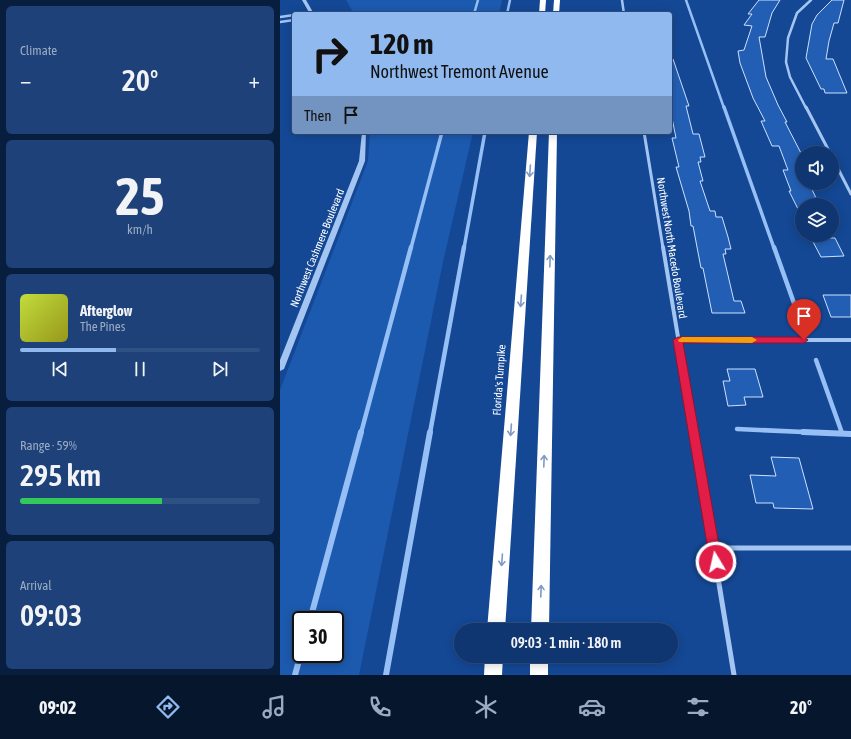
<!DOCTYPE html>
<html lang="en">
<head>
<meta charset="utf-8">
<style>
	body { margin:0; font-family:"Asap Condensed",sans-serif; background:#1d4178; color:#f1f3f6; height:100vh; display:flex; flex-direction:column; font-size:15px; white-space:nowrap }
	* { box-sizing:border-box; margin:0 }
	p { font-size:13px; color:#9babc3 }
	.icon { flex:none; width:22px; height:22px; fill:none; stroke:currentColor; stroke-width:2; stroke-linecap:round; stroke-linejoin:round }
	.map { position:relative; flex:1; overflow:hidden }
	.drawer { display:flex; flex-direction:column; gap:6px; padding:6px; background:#081e3e; width:280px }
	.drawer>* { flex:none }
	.guide { position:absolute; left:12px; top:12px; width:380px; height:122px; border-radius:4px; box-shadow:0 2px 10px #0003,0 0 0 1px #2f5083; background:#90b9f0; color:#111; overflow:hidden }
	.buttons { position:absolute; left:515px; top:146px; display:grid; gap:8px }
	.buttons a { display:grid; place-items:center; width:44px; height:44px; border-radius:50%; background:#0f3670; box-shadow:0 2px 10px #0003,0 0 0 1px #2f5083; font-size:20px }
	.speed { position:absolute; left:12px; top:611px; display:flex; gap:8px; font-size:20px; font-weight:700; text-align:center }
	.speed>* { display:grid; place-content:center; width:52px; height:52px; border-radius:50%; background:#0f3670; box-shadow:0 2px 10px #0003,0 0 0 1px #2f5083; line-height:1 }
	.speed .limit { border:2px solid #111; border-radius:6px; background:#fff; color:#111 }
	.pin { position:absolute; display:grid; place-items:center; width:34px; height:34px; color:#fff; margin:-41px -17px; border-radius:50% 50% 50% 0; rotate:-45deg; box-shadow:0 0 4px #0007 }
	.pin .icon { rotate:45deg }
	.me { position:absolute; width:44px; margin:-22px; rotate:351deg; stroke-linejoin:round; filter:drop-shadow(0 0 3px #0008) }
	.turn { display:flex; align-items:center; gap:14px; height:84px; padding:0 12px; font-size:18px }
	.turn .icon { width:52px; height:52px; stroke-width:2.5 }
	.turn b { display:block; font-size:28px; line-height:34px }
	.then { display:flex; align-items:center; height:38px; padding:0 12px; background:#0003; gap:8px; font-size:15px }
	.big { font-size:30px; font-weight:600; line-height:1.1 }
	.drawer .tile { flex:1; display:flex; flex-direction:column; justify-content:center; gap:6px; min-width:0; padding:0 14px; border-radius:6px; background:#1d4178 }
	.drawer .dial { align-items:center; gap:0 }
	.dial b { font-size:52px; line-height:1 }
	.song { display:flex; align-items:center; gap:12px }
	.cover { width:48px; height:48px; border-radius:6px; background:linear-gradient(135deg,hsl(70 70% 55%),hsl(60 70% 35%)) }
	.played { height:4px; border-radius:2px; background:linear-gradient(90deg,#90b9f0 40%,#2f5083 40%) }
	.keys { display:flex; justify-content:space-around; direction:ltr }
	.heat { display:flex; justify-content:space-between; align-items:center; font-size:22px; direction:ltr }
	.charge { height:6px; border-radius:3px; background:linear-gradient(90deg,#34c759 59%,#2f5083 0) }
	.trip { position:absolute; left:174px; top:623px; width:224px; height:40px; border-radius:20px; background:#0f3670; box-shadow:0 2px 10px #0003,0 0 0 1px #2f5083; font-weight:600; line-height:40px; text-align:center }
	.menu { display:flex; height:64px; justify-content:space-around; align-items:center; background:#06162d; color:#9babc3 }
	.menu .icon { width:28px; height:28px }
	.menu .selected { color:#90b9f0 }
	.menu b { font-size:18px; color:#f1f3f6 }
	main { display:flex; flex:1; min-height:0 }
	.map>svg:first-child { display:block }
</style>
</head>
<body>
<main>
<section class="drawer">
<div class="tile"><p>Climate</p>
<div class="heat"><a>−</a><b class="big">20°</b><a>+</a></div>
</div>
<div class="tile dial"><b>25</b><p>km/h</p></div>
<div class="tile">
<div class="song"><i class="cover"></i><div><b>Afterglow</b><p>The Pines</p></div></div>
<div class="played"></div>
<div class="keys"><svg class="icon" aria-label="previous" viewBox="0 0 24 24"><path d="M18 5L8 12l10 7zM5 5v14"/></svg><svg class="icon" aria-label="pause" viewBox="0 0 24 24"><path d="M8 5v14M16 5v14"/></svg><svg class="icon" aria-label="next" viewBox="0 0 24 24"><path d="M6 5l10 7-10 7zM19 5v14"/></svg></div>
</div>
<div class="tile"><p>Range · 59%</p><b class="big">295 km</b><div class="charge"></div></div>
<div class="tile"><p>Arrival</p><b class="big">09:03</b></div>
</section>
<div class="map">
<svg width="571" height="675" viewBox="0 0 571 675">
	<rect width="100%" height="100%" fill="#144895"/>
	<g fill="#1c5aaf" fill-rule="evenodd">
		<path d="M66,0H222L219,14H74Z"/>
		<path d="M90,132H193L163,262L79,675H0V390L88,161ZM21,620H55V654H21Z"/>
	</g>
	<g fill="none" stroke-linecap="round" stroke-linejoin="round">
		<g stroke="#96bff5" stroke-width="2.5">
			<path d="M406,0L444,108"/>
			<path d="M194,14L198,0"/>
			<path d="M227,14L230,0"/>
		</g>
		<g stroke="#96bff5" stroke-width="3.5">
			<path d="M444,107L494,248"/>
			<path d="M131,248L162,132"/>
			<path d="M184,248L205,132"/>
		</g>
		<g stroke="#96bff5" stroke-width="4.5">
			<path d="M494,247L520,320"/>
			<path d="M536,360L562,433"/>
			<path d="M457,429L546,433"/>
			<path d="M81,433L131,247"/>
			<path d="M150,433L184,247"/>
		</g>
		<g stroke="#96bff5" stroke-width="6">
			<path d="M523,432L571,434"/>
			<path d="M30,620L81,432"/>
			<path d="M15,675L21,653"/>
			<path d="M106,675L150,432"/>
		</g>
	</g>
	<g fill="#225fb4" stroke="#cce0fc">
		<path d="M479,0H500L492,13L485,37H479L486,77L498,105L507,122H505L522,155V183H529L536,198H533L537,205H522V217L509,191H511L503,170H508L499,146H492L481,121H485L473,98L460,63L458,51L464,50L472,26L464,25L472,14H468Z"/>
		<path d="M552,0H564L558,23H554L549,41L546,59H553L567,93H545L544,89H541L526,58L532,24L537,15Z"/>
		<path d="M393,59L409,106H406L413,134H419L425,157H420L421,162H418L423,181H420L430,211H435L436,217H442L448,237L451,249H445L446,254H443L454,301H461L465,313H432L423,268H421L413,226H411L409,211L396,167H399L392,138H396L390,108V60Z"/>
		<path d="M531,238H555L564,256L541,257Z"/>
		<path d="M543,295H571V317H551Z"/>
		<path d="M447,369H475L483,397H464L466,405L448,406L443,381H450Z"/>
		<path d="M491,457L519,458L533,509L494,508L493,503H476L470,475L496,476Z"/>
	</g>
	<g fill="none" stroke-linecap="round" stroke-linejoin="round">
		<g stroke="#a4c5f2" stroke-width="2.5">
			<path d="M342,0L344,14"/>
			<path d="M25,14L32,13"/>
			<path d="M0,17L14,15"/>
			<path d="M0,22L14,20"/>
			<path d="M526,108L510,77L506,62L508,38L517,13L531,0"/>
		</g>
		<g stroke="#a4c5f2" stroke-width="3">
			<path d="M526,107L550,153"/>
			<path d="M364,132L383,248"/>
			<path d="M552,157L571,194"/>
		</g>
		<g stroke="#a4c5f2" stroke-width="4">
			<path d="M383,247L414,433"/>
			<path d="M398,340H571"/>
		</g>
		<g stroke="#a4c5f2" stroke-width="5">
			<path d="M414,432L454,675"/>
			<path d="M434,548H571"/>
		</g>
		<g fill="#a4c5f2" fill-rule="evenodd">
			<path d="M22,0H26L34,14H30Z"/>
			<path d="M82,132H86L85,161L4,369L0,371V360L79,161Z"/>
		</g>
		<g fill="#fff" fill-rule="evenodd">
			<path d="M260,0H266L265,14H259Z"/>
			<path d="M274,0H280L279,14H273Z"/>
			<path d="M249,132H257L225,630H207Z"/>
			<path d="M269,132H277L269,630H251Z"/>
			<path d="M205,656H223L222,675H204Z"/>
			<rect x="250" y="656" width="18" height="19"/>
		</g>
	</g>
	<defs><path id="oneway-shaft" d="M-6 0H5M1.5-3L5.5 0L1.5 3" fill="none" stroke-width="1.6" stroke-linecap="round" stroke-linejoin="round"/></defs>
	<g stroke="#7e9ac5">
		<use href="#oneway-shaft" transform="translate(250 171) rotate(94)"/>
		<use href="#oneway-shaft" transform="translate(270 261) rotate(-88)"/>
		<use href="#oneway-shaft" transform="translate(241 301) rotate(94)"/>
		<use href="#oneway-shaft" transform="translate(231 430) rotate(94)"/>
		<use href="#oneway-shaft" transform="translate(264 461) rotate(-88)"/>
		<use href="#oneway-shaft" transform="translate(222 560) rotate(94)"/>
		<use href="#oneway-shaft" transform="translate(261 591) rotate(-88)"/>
	</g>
	<path fill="#e11d48" stroke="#92132f" d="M398,337H524L528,340L524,343H403L442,562L440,565L436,567L432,565L430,562L393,340Z"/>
	<path fill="#f59e0b" d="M402,337H472L477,340L472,343L399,342L398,340Z"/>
	<g text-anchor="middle" stroke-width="4" stroke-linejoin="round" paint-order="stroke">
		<g font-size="11" fill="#fff" stroke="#144895">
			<text transform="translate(37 248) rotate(-68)" y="4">Northwest Cashmere Boulevard</text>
			<text transform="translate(392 248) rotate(81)" y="4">Northwest North Macedo Boulevard</text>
			<text transform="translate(219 380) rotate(-86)" y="4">Florida's Turnpike</text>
		</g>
	</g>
</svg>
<div class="buttons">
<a><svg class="icon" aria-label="sound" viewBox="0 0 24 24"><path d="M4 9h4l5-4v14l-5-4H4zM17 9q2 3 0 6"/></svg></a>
<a><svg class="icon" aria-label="layers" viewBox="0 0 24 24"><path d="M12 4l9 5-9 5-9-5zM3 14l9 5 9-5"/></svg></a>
</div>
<div class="speed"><div class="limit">30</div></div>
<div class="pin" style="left:524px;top:340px;background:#d93025"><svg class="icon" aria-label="arrive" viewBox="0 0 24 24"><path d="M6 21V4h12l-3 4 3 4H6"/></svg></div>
<svg class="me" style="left:436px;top:562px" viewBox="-20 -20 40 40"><circle r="17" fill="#e11d48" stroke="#fff" stroke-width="3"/><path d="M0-11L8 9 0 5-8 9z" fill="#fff"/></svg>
<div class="trip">09:03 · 1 min · 180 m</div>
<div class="guide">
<div class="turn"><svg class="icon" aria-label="right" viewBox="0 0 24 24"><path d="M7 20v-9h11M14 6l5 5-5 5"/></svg><div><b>120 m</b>Northwest Tremont Avenue</div></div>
<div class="then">Then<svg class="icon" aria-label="arrive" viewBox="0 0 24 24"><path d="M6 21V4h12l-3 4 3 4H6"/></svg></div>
</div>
</div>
</main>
<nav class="menu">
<b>09:02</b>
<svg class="icon selected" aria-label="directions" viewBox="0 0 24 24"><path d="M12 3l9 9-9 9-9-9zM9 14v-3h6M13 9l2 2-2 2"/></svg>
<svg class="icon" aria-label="music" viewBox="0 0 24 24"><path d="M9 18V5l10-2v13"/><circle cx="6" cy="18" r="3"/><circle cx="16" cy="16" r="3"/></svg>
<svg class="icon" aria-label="phone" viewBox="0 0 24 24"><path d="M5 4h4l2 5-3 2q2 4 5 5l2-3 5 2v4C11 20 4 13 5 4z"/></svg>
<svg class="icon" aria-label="climate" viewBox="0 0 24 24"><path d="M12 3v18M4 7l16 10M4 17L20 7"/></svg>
<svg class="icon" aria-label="car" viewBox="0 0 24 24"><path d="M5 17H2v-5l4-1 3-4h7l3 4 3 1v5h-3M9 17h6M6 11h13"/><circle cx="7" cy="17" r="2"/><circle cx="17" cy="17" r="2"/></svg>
<svg class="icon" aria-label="filters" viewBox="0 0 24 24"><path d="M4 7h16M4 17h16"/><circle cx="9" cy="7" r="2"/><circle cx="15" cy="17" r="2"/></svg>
<b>20°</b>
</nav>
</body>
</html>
